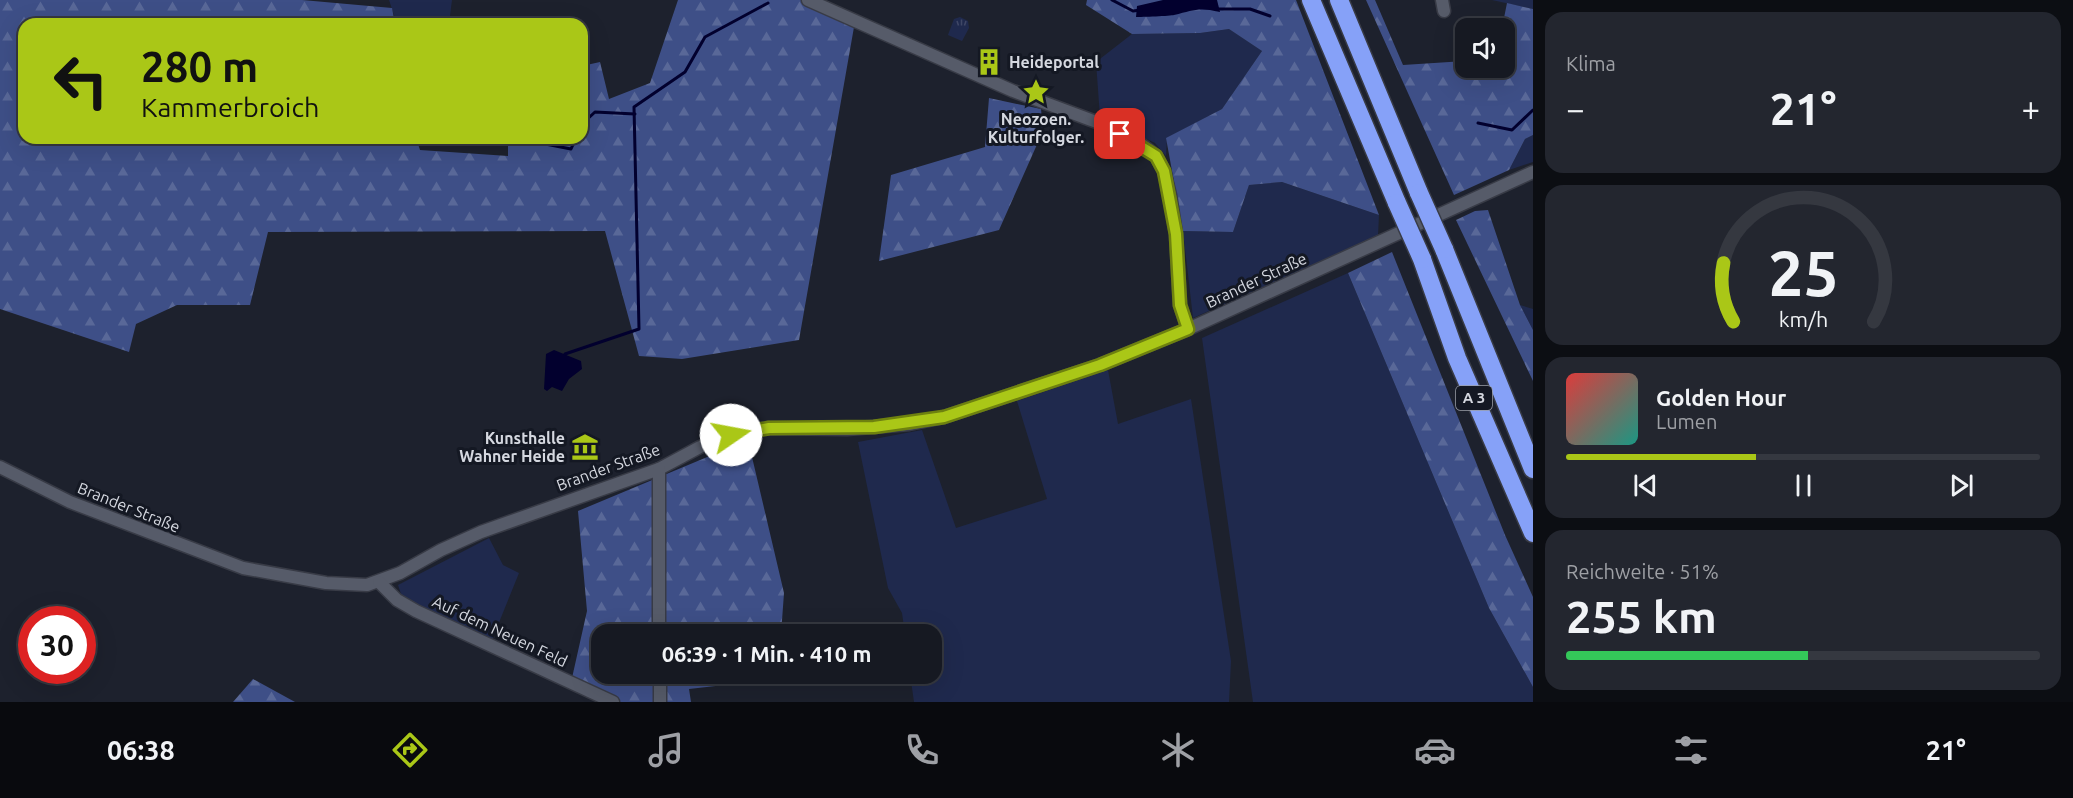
<!DOCTYPE html>
<html lang="de">
<head>
<meta charset="utf-8">
<style>
	body { margin:0; font-family:Ubuntu,sans-serif; background:#23262f; color:#f1f3f6; height:100vh; display:flex; flex-direction:column; font-size:22px; white-space:nowrap }
	* { box-sizing:border-box; margin:0 }
	p { font-size:20px; color:#9ea0a5 }
	.icon { flex:none; width:33px; height:33px; fill:none; stroke:currentColor; stroke-width:2; stroke-linecap:round; stroke-linejoin:round }
	.map { position:relative; flex:1; overflow:hidden }
	.panel { display:flex; flex-direction:column; gap:12px; padding:12px; background:#0c0e13; width:540px }
	.panel>* { flex:none }
	.hud { position:absolute; left:18px; top:18px; width:570px; height:126px; border-radius:18px; box-shadow:0 6px 24px #0002,0 0 0 2px #353840; background:#aac717; color:#111; overflow:hidden }
	.controls { position:absolute; left:1455px; top:18px; display:grid; gap:12px }
	.controls a { display:grid; place-items:center; width:60px; height:60px; border-radius:12px; background:#161922; box-shadow:0 6px 24px #0002,0 0 0 2px #353840; font-size:30px }
	.speed { position:absolute; left:18px; top:606px; display:flex; gap:12px; font-size:30px; font-weight:700; text-align:center }
	.speed>* { display:grid; place-content:center; width:78px; height:78px; border-radius:50%; background:#161922; box-shadow:0 6px 24px #0002,0 0 0 2px #353840; line-height:1 }
	.speed .limit { border:9px solid #d22; background:#fff; color:#111 }
	.pin { position:absolute; display:grid; place-items:center; width:51px; height:51px; color:#fff; margin:-26px; border-radius:12px; box-shadow:0 3px 9px #0006 }
	.me { position:absolute; width:66px; margin:-33px; rotate:78deg; stroke-linejoin:round; filter:drop-shadow(0 0 4px #0008) }
	.turn { display:flex; align-items:center; gap:21px; height:126px; padding:0 24px; font-size:27px }
	.turn .icon { width:78px; height:78px; stroke-width:2.5 }
	.turn b { display:block; font-size:42px; line-height:51px }
	.big { font-size:45px; font-weight:700; line-height:1.1 }
	.panel .card { flex:1; display:flex; flex-direction:column; justify-content:center; gap:9px; min-width:0; padding:0 21px; border-radius:18px; background:#23262f }
	.panel .dial { align-items:center; gap:0 }
	.dial svg { height:156px; overflow:visible; fill:none; stroke:#353840; stroke-width:7; stroke-linecap:round; text-anchor:middle }
	.dial text { fill:#f1f3f6; stroke:none }
	.song { display:flex; align-items:center; gap:18px }
	.cover { width:72px; height:72px; border-radius:9px; background:linear-gradient(135deg,hsl(0 70% 55%),hsl(170 70% 35%)) }
	.played { height:6px; border-radius:3px; background:linear-gradient(90deg,#aac717 40%,#353840 40%) }
	.keys { display:flex; justify-content:space-around; direction:ltr }
	.heat { display:flex; justify-content:space-between; align-items:center; font-size:33px; direction:ltr }
	.charge { height:9px; border-radius:4px; background:linear-gradient(90deg,#34c759 51%,#353840 0) }
	.trip { position:absolute; left:591px; top:624px; width:351px; height:60px; border-radius:18px; background:#161922; box-shadow:0 6px 24px #0002,0 0 0 2px #353840; font-weight:700; line-height:60px; text-align:center }
	.tab-bar { display:flex; height:96px; justify-content:space-around; align-items:center; background:#090a0e; color:#9ea0a5 }
	.tab-bar .icon { width:42px; height:42px }
	.tab-bar .active { color:#aac717 }
	.tab-bar b { font-size:27px; color:#f1f3f6 }
	main { display:flex; flex:1; min-height:0 }
	.map>svg:first-child { display:block }
</style>
</head>
<body>
<main>
<div class="map">
<svg width="1533" height="702" viewBox="0 0 1533 702">
	<defs>
		<pattern id="forest-firs" width="22" height="20" patternUnits="userSpaceOnUse" patternTransform="scale(1.5)"><rect width="22" height="20" fill="#3e4f87"/><path d="M5 1l3.5 6h-7zM16 11l3.5 6h-7z" fill="#596898"/></pattern>
		<pattern id="park-tufts" width="24" height="20" patternUnits="userSpaceOnUse" patternTransform="scale(1.5)"><rect width="24" height="20" fill="#1f294d"/><path d="M3 7l-1-3M5 7V3M7 7l1-3M15 17l-1-3M17 17v-4M19 17l1-3" fill="none" stroke="#3f4766"/></pattern>
	</defs>
	<rect width="100%" height="100%" fill="#1d212d"/>
	<g fill="#1f294d">
		<path d="M389,0H452L449,24H397Z"/>
		<path d="M1492,0H1533V9Z"/>
		<path d="M1229,29L1262,51L1222,109L1167,138L1166,156L1155,143L1100,117L1096,62L1132,34L1200,33Z"/>
		<path d="M1533,135V162L1509,170L1525,139Z"/>
		<path d="M1282,182L1379,215L1378,236L1193,318L1183,231L1233,232L1249,185Z"/>
		<path d="M1348,273L1489,608L1533,687V702H1253L1202,338Z"/>
		<path d="M1520,305L1533,309V330Z"/>
		<path d="M1108,370L1118,424L1191,399L1231,661L1229,702H914L910,674H932V634H905L902,613L888,588L858,442L922,430L956,528L1047,499L1017,401Z"/>
		<path d="M489,538L503,565L519,573L492,640L403,600L398,585Z"/>
	</g>
	<g fill="url(#forest-firs)">
		<path d="M0,0H302L392,8L395,24H24V138H416L420,150L508,156V138H582V66L600,62L609,99L650,83L678,0H803L854,27L799,340L682,359L639,356L605,231L268,232L250,305H177L136,324L129,352L0,309Z"/>
		<path d="M1087,0H1296L1379,215L1282,182L1249,185L1233,232L1183,231L1166,138L1222,109L1262,51L1229,29L1200,33L1132,34L1086,5Z"/>
		<path d="M1366,0H1375L1403,65L1465,61L1466,68H1504L1502,28L1507,3L1533,9V135L1525,139L1509,170L1454,195Z"/>
		<path d="M989,98L1041,109L1043,131L999,230L879,261L891,175L985,147Z"/>
		<path d="M1488,210L1520,305L1533,330V381L1456,220L1475,211Z"/>
		<path d="M1392,252L1505,535L1533,597V687L1489,608L1348,273Z"/>
		<path d="M748,440L784,593L781,634H602V674H778V679L689,689L691,702H618L572,678L587,611L578,511Z"/>
		<path d="M253,679L295,702H233Z"/>
	</g>
	<path fill="url(#park-tufts)" d="M960,17L968,21L969,28L962,41L948,35L954,19Z"/>
	<g fill="#02002e">
		<path d="M1163,0H1217L1220,12C1199,7 1194,10 1174,15C1171,16 1141,17 1136,17L1137,6Z"/>
		<path d="M554,350L581,361L582,369L569,379L562,391L552,387L547,391L544,389L546,354Z"/>
	</g>
	<g fill="none" stroke-linecap="round" stroke-linejoin="round">
		<g stroke="#02002e" stroke-width="3">
			<path d="M1112,0L1133,11L1141,10"/>
			<path d="M1218,9H1250L1270,16"/>
			<path d="M1478,123L1512,130L1533,110"/>
			<path d="M582,124L595,112L635,114"/>
			<path d="M530,141L571,149L576,138"/>
			<path d="M565,354L639,329L634,107L685,72L705,37L768,3"/>
		</g>
		<defs>
			<g id="minor">
				<path d="M808,0L1013,91L1099,123L1142,145L1156,156L1164,171L1170,195L1176,234L1180,305L1188,329"/>
				<path d="M1442,0L1444,11"/>
				<path d="M0,467L70,502L243,568L326,583L367,585L400,573L441,550L481,532L659,469L700,447L743,431L769,428L847,429L909,424L944,417L1100,365L1188,329L1533,172"/>
				<path d="M659,469V634"/>
				<path d="M379,582L397,600L416,611L613,702"/>
				<path d="M660,674V702"/>
			</g>
			<g id="motorway">
				<path d="M1311,0L1397,203"/>
				<path d="M1339,0L1419,193"/>
				<path d="M1444,249L1533,469"/>
				<path d="M1422,259L1457,358L1533,533"/>
			</g>
		</defs>
		<use href="#minor" stroke="#383b46" stroke-width="15"/>
		<use href="#motorway" stroke="#383b46" stroke-width="21"/>
		<use href="#minor" stroke="#565b69" stroke-width="12"/>
		<use href="#motorway" stroke="#86a1f8" stroke-width="18"/>
		<defs>
			<g id="motorway-bridge">
				<path d="M1419,193L1444,249"/>
				<path d="M1397,203L1422,259"/>
			</g>
		</defs>
		<use href="#motorway-bridge" stroke="#383b46" stroke-width="21" stroke-linecap="butt"/>
		<use href="#motorway-bridge" stroke="#86a1f8" stroke-width="18"/>
	</g>
	<g fill="none" stroke-linecap="round" stroke-linejoin="round">
		<defs>
			<path id="route" d="M731,435L769,428L874,427L944,417L1100,365L1188,329L1180,305L1176,234L1164,171L1156,156L1120,134"/>
		</defs>
		<use href="#route" stroke="#6e810f" stroke-width="15"/>
		<use href="#route" stroke="#aac717" stroke-width="10"/>
	</g>
	<defs>
		<symbol id="building-bare" viewBox="-9 -9 18 18"><path d="M-4-6H4V6H1V3H-1V6H-4ZM-2.5-4.3h1.7v1.8h-1.7ZM.8-4.3h1.7v1.8H.8ZM-2.5-1h1.7V.8h-1.7ZM.8-1h1.7V.8H.8Z" fill="#aac717" stroke="#141823" stroke-width="2.5" paint-order="stroke"/></symbol>
		<symbol id="sight-bare" viewBox="-9 -9 18 18"><path d="M0-6L1.8-2.2L6-1.7L2.9 1.2L3.7 5.4L0 3.3L-3.7 5.4L-2.9 1.2L-6-1.7L-1.8-2.2Z" fill="#aac717" stroke="#141823" stroke-width="2.5" paint-order="stroke"/></symbol>
		<symbol id="museum-bare" viewBox="-9 -9 18 18"><path d="M0-6L6-3V-2H-6V-3ZM-5-1h2V3h-2ZM-1-1h2V3h-2ZM3-1h2V3H3ZM-6 4H6V6H-6Z" fill="#aac717" stroke="#141823" stroke-width="2.5" paint-order="stroke"/></symbol>
	</defs>
	<g fill-rule="evenodd">
		<use href="#building-bare" x="970" y="43" width="38" height="38"/>
		<use href="#sight-bare" x="1017" y="73" width="38" height="38"/>
		<use href="#museum-bare" x="566" y="428" width="38" height="38"/>
	</g>
	<g text-anchor="middle" stroke-width="6" stroke-linejoin="round" paint-order="stroke">
		<rect fill="#141823" stroke="#9b9ea7" stroke-width="1.5" x="1456" y="386" width="36" height="24" rx="4.5"/>
		<g font-size="15" font-weight="bold" fill="#d5d8e0">
			<text x="1474" y="403">A 3</text>
		</g>
		<g font-size="16" font-weight="bold" fill="#d5d8e0" stroke="#141823" text-anchor="start">
			<text x="1009" y="68">Heideportal</text>
			<text x="1036" y="125" text-anchor="middle">Neozoen.<tspan x="1036" dy="18">Kulturfolger.</tspan></text>
			<text x="565" y="444" text-anchor="end">Kunsthalle<tspan x="565" dy="18">Wahner Heide</tspan></text>
		</g>
		<g font-size="16" fill="#d5d8e0" stroke="#141823">
			<text transform="translate(1256 280) rotate(-25)" y="6">Brander Straße</text>
			<text transform="translate(608 467) rotate(-20)" y="6">Brander Straße</text>
			<text transform="translate(129 507) rotate(22)" y="6">Brander Straße</text>
			<text transform="translate(500 631) rotate(25)" y="6">Auf dem Neuen Feld</text>
		</g>
	</g>
</svg>
<div class="controls">
<a><svg class="icon" aria-label="sound" viewBox="0 0 24 24"><path d="M4 9h4l5-4v14l-5-4H4zM17 9q2 3 0 6"/></svg></a>
</div>
<div class="speed"><div class="limit">30</div></div>
<div class="pin" style="left:1120px;top:134px;background:#d93025"><svg class="icon" aria-label="arrive" viewBox="0 0 24 24"><path d="M6 21V4h12l-3 4 3 4H6"/></svg></div>
<svg class="me" style="left:731px;top:435px" viewBox="-20 -20 40 40"><circle r="19" fill="#fff"/><path d="M0-13L10 11 0 6-10 11z" fill="#aac717"/></svg>
<div class="trip">06:39 · 1 Min. · 410 m</div>
<div class="hud">
<div class="turn"><svg class="icon" aria-label="left" viewBox="0 0 24 24"><path d="M17 20v-9H6M10 6l-5 5 5 5"/></svg><div><b>280 m</b>Kammerbroich</div></div>
</div>
</div>
<section class="panel">
<div class="card"><p>Klima</p>
<div class="heat"><a>−</a><b class="big">21°</b><a>+</a></div>
</div>
<div class="card dial"><svg viewBox="0 0 100 80">
<path d="M14 69A42 42 0 1 1 86 69"/>
<path d="M14 69A42 42 0 0 1 9 39" stroke="#aac717"/>
<text x="50" y="56" font-size="32" font-weight="700">25</text>
<text x="50" y="72" font-size="11">km/h</text>
</svg></div>
<div class="card">
<div class="song"><i class="cover"></i><div><b>Golden Hour</b><p>Lumen</p></div></div>
<div class="played"></div>
<div class="keys"><svg class="icon" aria-label="previous" viewBox="0 0 24 24"><path d="M18 5L8 12l10 7zM5 5v14"/></svg><svg class="icon" aria-label="pause" viewBox="0 0 24 24"><path d="M8 5v14M16 5v14"/></svg><svg class="icon" aria-label="next" viewBox="0 0 24 24"><path d="M6 5l10 7-10 7zM19 5v14"/></svg></div>
</div>
<div class="card"><p>Reichweite · 51%</p><b class="big">255 km</b><div class="charge"></div></div>
</section>
</main>
<nav class="tab-bar">
<b>06:38</b>
<svg class="icon active" aria-label="directions" viewBox="0 0 24 24"><path d="M12 3l9 9-9 9-9-9zM9 14v-3h6M13 9l2 2-2 2"/></svg>
<svg class="icon" aria-label="music" viewBox="0 0 24 24"><path d="M9 18V5l10-2v13"/><circle cx="6" cy="18" r="3"/><circle cx="16" cy="16" r="3"/></svg>
<svg class="icon" aria-label="phone" viewBox="0 0 24 24"><path d="M5 4h4l2 5-3 2q2 4 5 5l2-3 5 2v4C11 20 4 13 5 4z"/></svg>
<svg class="icon" aria-label="climate" viewBox="0 0 24 24"><path d="M12 3v18M4 7l16 10M4 17L20 7"/></svg>
<svg class="icon" aria-label="car" viewBox="0 0 24 24"><path d="M5 17H2v-5l4-1 3-4h7l3 4 3 1v5h-3M9 17h6M6 11h13"/><circle cx="7" cy="17" r="2"/><circle cx="17" cy="17" r="2"/></svg>
<svg class="icon" aria-label="filters" viewBox="0 0 24 24"><path d="M4 7h16M4 17h16"/><circle cx="9" cy="7" r="2"/><circle cx="15" cy="17" r="2"/></svg>
<b>21°</b>
</nav>
</body>
</html>
